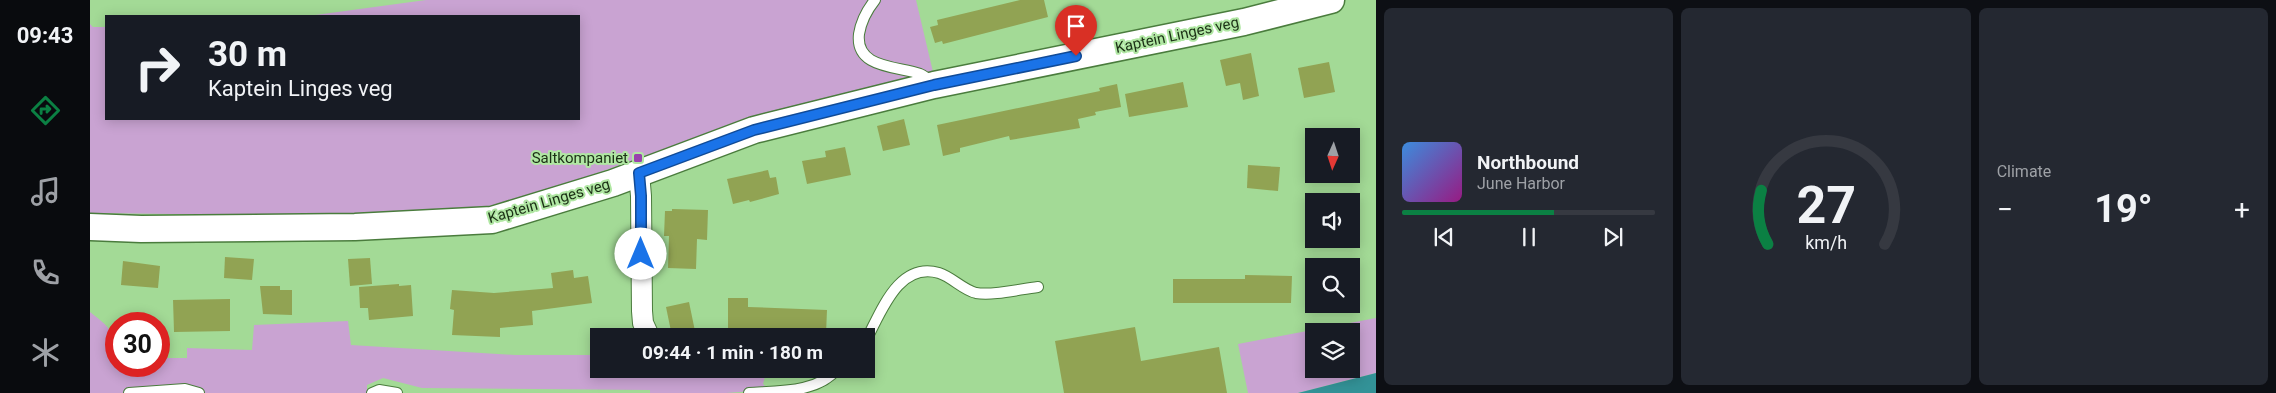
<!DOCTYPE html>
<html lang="en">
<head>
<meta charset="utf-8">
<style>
	body { margin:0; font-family:Roboto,sans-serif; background:#242831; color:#f1f3f6; height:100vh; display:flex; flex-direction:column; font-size:19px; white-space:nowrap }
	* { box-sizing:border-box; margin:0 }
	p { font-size:16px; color:#9ea1a6 }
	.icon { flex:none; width:28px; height:28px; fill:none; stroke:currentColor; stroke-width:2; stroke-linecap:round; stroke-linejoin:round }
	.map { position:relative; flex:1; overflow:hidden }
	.side { display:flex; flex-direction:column; gap:8px; padding:8px; background:#0d0f14; width:900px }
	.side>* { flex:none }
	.banner { position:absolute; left:15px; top:15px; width:475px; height:105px; border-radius:0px; box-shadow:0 2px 12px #0003; background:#171b24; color:#f1f3f6; overflow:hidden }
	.needle { width:32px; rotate:183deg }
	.fabs { position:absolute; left:1215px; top:128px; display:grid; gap:10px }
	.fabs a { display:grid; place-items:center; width:55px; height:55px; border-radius:0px; background:#171b24; box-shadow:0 2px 12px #0003; font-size:25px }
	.speed { position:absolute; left:15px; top:312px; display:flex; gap:10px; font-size:25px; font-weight:700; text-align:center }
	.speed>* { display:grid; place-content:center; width:65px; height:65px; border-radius:50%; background:#171b24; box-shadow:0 2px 12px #0003; line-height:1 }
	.speed .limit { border:8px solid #d22; background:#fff; color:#111 }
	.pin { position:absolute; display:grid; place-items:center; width:42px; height:42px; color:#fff; margin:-51px -21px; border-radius:50% 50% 50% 0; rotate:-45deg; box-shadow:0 0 5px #0007 }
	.pin .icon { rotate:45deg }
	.me { position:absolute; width:55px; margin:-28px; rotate:0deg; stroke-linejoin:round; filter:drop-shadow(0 0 4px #0008) }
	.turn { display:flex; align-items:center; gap:18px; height:105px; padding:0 20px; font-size:22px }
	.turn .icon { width:65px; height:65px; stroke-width:2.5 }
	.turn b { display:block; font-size:35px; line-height:42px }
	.big { font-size:38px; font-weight:700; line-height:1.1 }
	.side .card { flex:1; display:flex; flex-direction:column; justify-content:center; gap:8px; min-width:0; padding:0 18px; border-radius:8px; background:#242831 }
	.side .dial { align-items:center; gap:0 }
	.dial svg { height:130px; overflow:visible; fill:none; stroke:#363941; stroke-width:7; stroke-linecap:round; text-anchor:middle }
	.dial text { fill:#f1f3f6; stroke:none }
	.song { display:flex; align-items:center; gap:15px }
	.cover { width:60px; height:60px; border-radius:8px; background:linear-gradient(135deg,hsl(210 70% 55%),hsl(310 70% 35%)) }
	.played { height:5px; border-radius:2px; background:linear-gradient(90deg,#0b8043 60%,#363941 60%) }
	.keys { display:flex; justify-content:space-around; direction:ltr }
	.heat { display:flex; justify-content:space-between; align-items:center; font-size:28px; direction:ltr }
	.side .tiles { flex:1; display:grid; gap:8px; grid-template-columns:repeat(3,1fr) }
	.trip { position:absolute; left:500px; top:328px; width:285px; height:50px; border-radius:0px; background:#171b24; box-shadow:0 2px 12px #0003; font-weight:700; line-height:50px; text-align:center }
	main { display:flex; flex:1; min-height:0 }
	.dock { display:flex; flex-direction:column; width:90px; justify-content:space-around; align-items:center; background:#090b0e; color:#9ea1a6 }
	.dock .icon { width:35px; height:35px }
	.dock .active { color:#0b8043 }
	.dock b { font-size:22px; color:#f1f3f6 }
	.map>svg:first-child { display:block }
</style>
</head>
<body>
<main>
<nav class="dock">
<b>09:43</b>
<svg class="icon active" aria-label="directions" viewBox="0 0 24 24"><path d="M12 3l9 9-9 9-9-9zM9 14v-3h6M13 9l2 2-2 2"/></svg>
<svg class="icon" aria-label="music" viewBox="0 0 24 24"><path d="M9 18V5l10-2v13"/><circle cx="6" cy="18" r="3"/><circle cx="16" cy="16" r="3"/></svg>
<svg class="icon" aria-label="phone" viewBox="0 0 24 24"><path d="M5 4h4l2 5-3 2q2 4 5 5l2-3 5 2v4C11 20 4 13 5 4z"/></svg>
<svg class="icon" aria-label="climate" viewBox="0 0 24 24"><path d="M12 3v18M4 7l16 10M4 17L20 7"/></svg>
</nav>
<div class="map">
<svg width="1286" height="393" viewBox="0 0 1286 393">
	<rect width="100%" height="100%" fill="#a3da96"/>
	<g fill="#c9a3d2" fill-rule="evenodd">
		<path d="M336,0H826L843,72L656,120L401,211L265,216L0,213V24L3,27H16V119H489V16H218Z"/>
		<path d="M0,312C25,331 26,335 26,366H69V343L70,358H97V348L162,350L164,325L258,321L261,345L425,355H509V369H677L673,384L679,390L636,393H560V390L332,388L293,378L277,385V393H0Z"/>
		<path d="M1286,318V373L1208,393H1158L1148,344ZM1224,331H1261V369H1224Z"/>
	</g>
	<path fill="#339297" d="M1286,373V393H1208Z"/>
	<g fill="#91a353">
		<path d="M930,0H954L958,17L853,44L852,41L845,43L840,27L848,25L847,20Z"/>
		<path d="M1161,53L1169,96L1153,100L1150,83L1136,86L1130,60Z"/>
		<path d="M1239,62L1245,92L1214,98L1208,68Z"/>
		<path d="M1093,82L1098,107L1039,117L1035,94Z"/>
		<path d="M1027,84L1031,107L1005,112L1006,115L988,119L990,128L920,140L919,136L870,148V152L853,156L847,125L1010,91L1009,88Z"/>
		<path d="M814,119L820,145L793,151L787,126Z"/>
		<path d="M755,147L761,175L717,184L712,161L736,157L735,151Z"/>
		<path d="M1158,165L1190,167L1188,191L1157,188Z"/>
		<path d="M678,170L680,178L686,177L689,194L660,202L659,200L643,204L637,179Z"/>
		<path d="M582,209L618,210L617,240L607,239L606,269L578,268L579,236H574L575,211H582Z"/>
		<path d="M135,257L164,259L162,280L134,278Z"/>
		<path d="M280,258L282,284L260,286L258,259Z"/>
		<path d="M33,261L70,266L68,288L31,285Z"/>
		<path d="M483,270L484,278L498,276L502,303L442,311L443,325L410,328V337L362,335L364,310L360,309L362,290L404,293L463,288L461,273Z"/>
		<path d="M1155,275L1202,276L1201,303H1083V279H1155Z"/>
		<path d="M309,284V286L321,285L323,316L279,320L278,308H270L269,287Z"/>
		<path d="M170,286H190V290H202V315L173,314Z"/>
		<path d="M638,298H658V307L737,310L736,334L638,333Z"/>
		<path d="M140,299V331L84,332L83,300Z"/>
		<path d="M599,302L606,336H582L576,307Z"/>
		<path d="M1045,327L1051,361L1129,347L1137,393H974L965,341Z"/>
	</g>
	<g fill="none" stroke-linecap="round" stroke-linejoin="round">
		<defs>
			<g id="service">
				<path d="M785,0C777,10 771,22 769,34C765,69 808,66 830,74C835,76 838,79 842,83"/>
				<path d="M776,340C791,313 808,261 849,273C862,277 873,290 886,293C903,296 930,289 948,287"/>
				<path d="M39,393L95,389L109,393"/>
				<path d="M282,393L289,390L307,393"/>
				<path d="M659,393C688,391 728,393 747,369"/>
			</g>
			<path id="minor" d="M549,173L551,196L552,311L553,323L559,336"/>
			<path id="tertiary" d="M0,227L51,229L265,227L402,220L523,183L664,130L844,85L1154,22L1241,0"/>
		</defs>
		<use href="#service" stroke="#4a7c3d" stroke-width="12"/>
		<use href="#minor" stroke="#4a7c3d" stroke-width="22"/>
		<use href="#tertiary" stroke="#4a7c3d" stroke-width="29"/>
		<use href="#service" stroke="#fff" stroke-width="10"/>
		<use href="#minor" stroke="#fff" stroke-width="20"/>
		<use href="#tertiary" stroke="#fff" stroke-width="26"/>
	</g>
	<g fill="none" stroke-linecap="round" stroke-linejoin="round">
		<defs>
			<path id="route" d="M551,254V196L549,173L664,130L844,85L986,56"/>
		</defs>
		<use href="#route" stroke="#114b97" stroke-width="12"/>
		<use href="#route" stroke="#1a73e8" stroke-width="9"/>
	</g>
	<rect fill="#9941ad" stroke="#b0e7a3" stroke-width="2" x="543" y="153" width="10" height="10" rx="2.5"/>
	<g text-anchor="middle" stroke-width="4" stroke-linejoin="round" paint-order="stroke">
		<g font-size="15" fill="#1b3015" stroke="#b0e7a3">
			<text transform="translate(1087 35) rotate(-12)" y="5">Kaptein Linges veg</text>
			<text transform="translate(459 201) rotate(-16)" y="5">Kaptein Linges veg</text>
		</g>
		<g font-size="15" fill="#1b3015" stroke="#b0e7a3" text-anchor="end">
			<text x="538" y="163">Saltkompaniet</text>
		</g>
	</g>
</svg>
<div class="fabs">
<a><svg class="needle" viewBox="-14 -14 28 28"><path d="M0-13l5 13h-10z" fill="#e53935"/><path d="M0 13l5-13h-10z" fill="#9ea1a6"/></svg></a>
<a><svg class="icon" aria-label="sound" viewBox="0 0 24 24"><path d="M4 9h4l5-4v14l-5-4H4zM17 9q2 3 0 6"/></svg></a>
<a><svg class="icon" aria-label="search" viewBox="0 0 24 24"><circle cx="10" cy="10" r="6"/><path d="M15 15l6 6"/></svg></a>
<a><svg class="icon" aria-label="layers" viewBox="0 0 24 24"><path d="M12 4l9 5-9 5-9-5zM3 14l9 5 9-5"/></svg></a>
</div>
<div class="speed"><div class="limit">30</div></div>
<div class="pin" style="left:986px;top:56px;background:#d93025"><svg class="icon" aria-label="arrive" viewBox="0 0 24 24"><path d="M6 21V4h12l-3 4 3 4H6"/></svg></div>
<svg class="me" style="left:551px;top:254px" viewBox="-20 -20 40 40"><circle r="19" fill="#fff"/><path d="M0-13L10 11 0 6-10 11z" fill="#1a73e8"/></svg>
<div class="trip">09:44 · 1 min · 180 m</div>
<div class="banner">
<div class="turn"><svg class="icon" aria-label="right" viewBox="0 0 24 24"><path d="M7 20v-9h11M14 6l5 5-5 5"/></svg><div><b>30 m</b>Kaptein Linges veg</div></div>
</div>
</div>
<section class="side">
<div class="tiles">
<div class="card">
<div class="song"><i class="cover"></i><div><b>Northbound</b><p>June Harbor</p></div></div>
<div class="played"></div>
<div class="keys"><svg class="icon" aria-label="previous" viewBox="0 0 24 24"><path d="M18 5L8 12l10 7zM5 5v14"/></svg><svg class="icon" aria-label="pause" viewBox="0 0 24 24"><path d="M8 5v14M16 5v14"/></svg><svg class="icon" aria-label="next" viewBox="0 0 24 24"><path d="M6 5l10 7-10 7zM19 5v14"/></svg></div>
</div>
<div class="card dial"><svg viewBox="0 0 100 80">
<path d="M14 69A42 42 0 1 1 86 69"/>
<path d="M14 69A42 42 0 0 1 10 36" stroke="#0b8043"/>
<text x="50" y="56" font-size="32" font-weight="700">27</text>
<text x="50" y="72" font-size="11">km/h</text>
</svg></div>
<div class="card"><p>Climate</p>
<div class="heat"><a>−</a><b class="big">19°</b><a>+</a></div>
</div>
</div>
</section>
</main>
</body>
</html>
